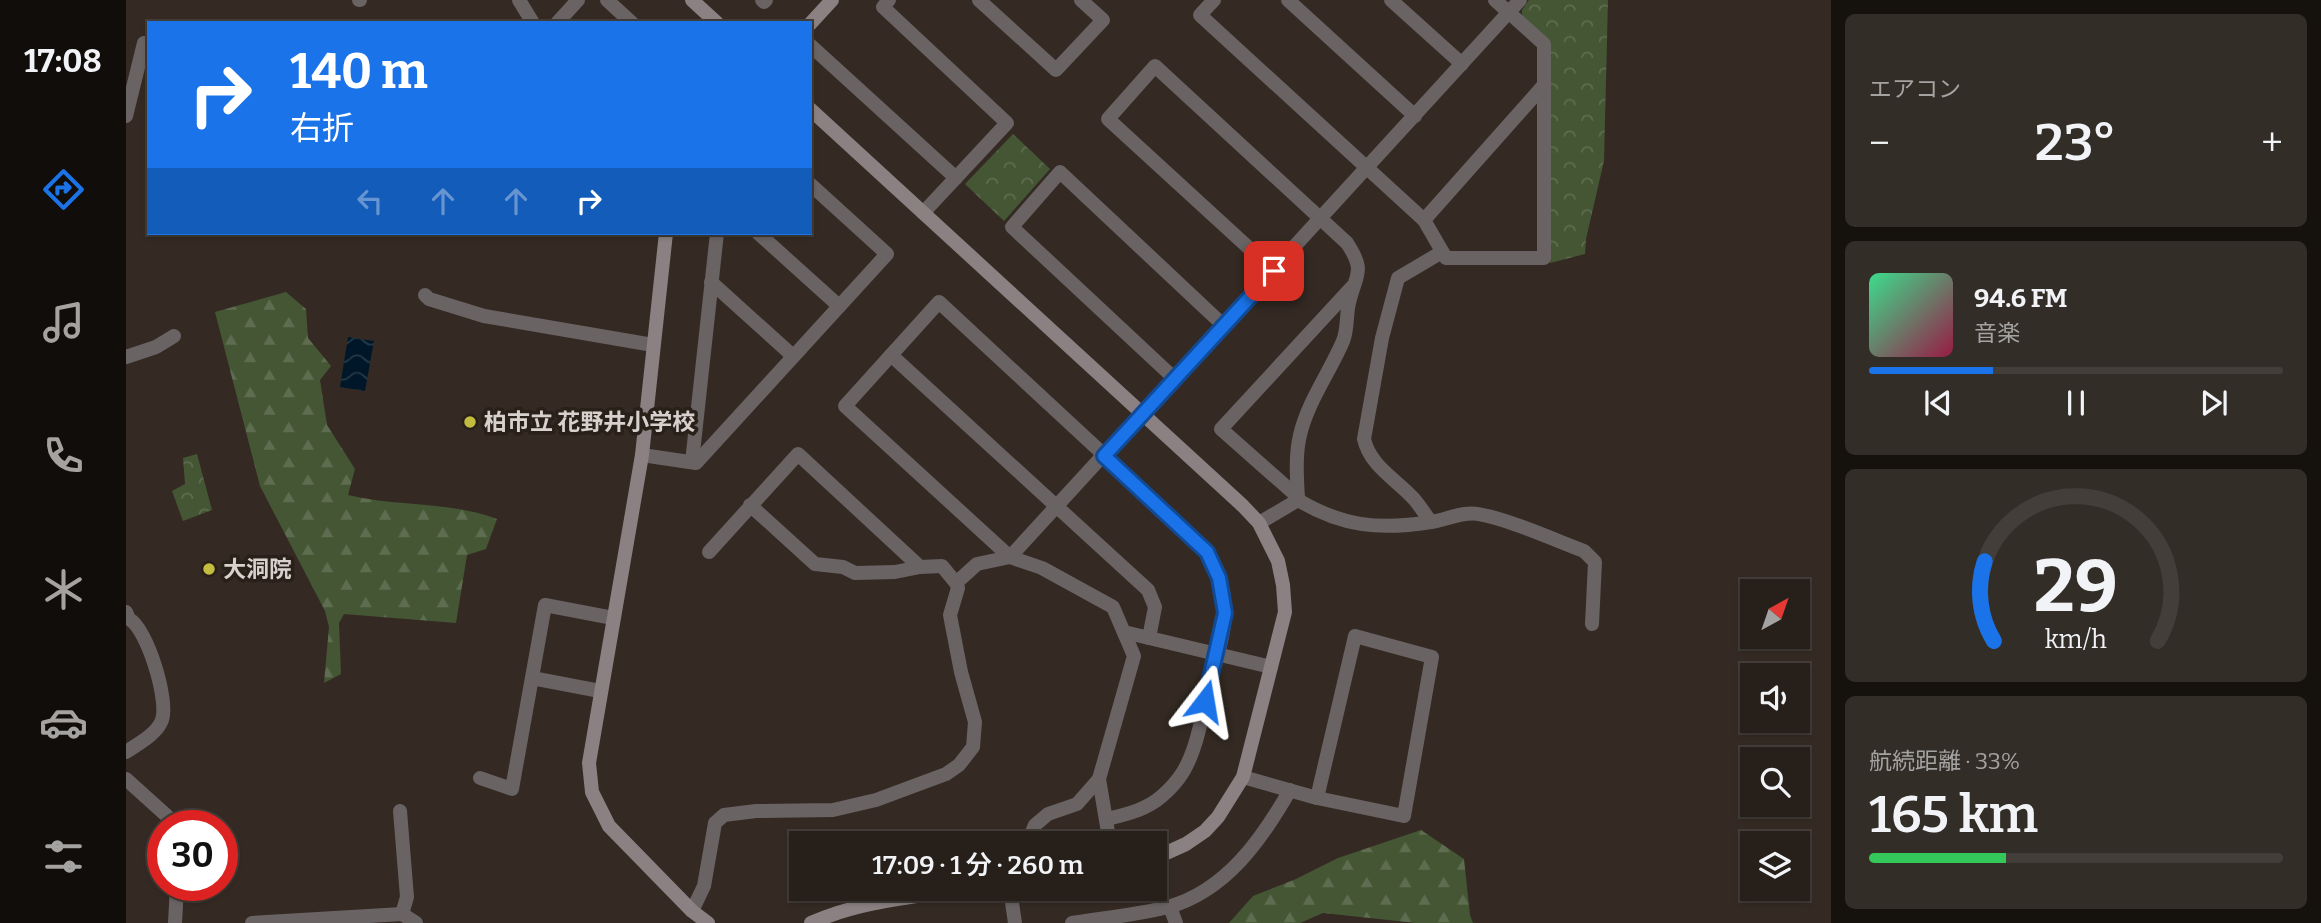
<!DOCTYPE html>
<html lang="ja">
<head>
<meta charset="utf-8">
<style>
	body { margin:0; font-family:Bitter,"Noto Sans JP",serif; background:#332d27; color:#f1f3f6; height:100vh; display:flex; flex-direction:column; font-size:26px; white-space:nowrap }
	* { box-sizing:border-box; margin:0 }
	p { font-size:23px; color:#a4a3a2 }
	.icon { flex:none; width:38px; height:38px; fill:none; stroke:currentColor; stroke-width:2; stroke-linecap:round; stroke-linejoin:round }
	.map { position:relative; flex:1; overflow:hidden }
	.details { display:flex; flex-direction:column; gap:14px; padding:14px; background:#15120e; width:490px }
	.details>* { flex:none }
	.banner { position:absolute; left:21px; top:21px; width:665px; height:214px; border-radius:0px; box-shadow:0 2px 5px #0004,0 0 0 2px #433e39; background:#1a73e8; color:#fff; overflow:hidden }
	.needle { width:46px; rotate:40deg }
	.tools { position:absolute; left:1614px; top:579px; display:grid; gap:14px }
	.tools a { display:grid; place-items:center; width:70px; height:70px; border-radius:0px; background:#27201a; box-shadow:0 2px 5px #0004,0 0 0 2px #433e39; font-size:35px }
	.speed { position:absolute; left:21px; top:810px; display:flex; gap:14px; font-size:35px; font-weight:700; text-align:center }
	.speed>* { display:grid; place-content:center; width:91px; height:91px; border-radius:50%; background:#27201a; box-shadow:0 2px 5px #0004,0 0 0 2px #433e39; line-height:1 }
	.speed .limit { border:10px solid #d22; background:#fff; color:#111 }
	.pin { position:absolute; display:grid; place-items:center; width:60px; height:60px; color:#fff; margin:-30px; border-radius:14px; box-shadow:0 4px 10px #0006 }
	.me { position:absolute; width:77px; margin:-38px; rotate:14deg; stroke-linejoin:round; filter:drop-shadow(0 0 5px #0008) }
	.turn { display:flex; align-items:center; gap:24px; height:147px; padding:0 28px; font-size:32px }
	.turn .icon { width:91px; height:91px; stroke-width:2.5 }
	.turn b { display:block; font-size:49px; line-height:60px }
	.lanes { display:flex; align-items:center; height:66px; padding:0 28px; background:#0003; justify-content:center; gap:35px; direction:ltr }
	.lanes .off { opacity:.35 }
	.big { font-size:52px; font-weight:600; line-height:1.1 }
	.details .card { flex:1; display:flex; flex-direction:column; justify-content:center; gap:10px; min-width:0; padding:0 24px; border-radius:10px; background:#332d27 }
	.details .dial { align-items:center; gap:0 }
	.dial svg { height:182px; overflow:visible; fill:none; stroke:#433e39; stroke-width:7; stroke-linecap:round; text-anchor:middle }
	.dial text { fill:#f1f3f6; stroke:none }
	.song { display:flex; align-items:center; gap:21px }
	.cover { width:84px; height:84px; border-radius:10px; background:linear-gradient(135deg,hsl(150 70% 55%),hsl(340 70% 35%)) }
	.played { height:7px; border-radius:4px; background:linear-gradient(90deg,#1a73e8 30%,#433e39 30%) }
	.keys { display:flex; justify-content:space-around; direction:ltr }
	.heat { display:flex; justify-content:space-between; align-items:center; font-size:38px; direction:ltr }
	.charge { height:10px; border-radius:5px; background:linear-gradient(90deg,#34c759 33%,#433e39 0) }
	.trip { position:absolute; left:663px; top:831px; width:378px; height:70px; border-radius:0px; background:#27201a; box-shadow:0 2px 5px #0004,0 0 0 2px #433e39; font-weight:600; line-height:70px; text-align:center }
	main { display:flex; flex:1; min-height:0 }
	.dock { display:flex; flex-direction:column; width:126px; justify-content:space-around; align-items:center; background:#100d0a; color:#a4a3a2 }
	.dock .icon { width:49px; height:49px }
	.dock .active { color:#1a73e8 }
	.dock b { font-size:32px; color:#f1f3f6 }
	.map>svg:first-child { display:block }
</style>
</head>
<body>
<main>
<nav class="dock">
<b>17:08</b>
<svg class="icon active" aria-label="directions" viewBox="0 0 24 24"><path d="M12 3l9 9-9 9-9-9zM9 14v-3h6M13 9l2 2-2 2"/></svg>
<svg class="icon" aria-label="music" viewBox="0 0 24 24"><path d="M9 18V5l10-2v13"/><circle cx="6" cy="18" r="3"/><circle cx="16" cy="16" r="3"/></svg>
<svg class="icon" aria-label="phone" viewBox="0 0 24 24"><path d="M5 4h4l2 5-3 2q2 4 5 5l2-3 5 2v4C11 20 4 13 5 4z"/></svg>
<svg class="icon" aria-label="climate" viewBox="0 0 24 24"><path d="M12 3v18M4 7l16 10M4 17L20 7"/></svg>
<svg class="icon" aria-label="car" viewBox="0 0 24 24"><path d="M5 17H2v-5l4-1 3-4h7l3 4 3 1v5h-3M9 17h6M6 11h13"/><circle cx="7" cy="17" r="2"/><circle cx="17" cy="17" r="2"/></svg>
<svg class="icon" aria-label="filters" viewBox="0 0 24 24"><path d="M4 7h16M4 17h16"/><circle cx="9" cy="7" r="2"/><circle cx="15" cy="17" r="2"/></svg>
</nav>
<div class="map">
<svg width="1705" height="923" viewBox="0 0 1705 923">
	<defs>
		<pattern id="forest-firs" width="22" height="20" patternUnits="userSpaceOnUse" patternTransform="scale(1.75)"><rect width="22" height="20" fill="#445633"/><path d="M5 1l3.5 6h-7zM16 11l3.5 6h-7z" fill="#5e6d4f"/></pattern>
		<pattern id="park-crowns" width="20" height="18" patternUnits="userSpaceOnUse" patternTransform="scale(1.75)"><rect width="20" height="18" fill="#445633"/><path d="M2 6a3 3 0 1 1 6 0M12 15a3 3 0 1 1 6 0" fill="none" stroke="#5e6d4f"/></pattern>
		<pattern id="water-waves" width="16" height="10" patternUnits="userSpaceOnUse" patternTransform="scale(1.75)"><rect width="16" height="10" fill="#001729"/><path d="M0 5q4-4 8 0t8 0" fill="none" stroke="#243847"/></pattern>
	</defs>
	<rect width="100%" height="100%" fill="#342a23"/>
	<g fill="url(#forest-firs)">
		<path d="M160,292L180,309L182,338L205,366L194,380L201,425L229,469L222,495C271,507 324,501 371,519L360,549L341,555L330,623L218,614L213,623L215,674L198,683L203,627L199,611L134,486L89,312Z"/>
		<path d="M1295,830L1338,859L1344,915L1347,923H1290L1197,913L1174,923H1103L1127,896L1170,879L1212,858Z"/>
	</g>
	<g fill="url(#park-crowns)">
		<path d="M1403,0H1482L1478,161L1460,239L1459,254L1424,263V42L1396,16V10Z"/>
		<path d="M887,134L924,169L878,221L839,184Z"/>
		<path d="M71,454L86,510L57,521L46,491L59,484L57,458Z"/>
	</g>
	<path fill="url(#water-waves)" d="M222,337L248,341L239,391L214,387Z"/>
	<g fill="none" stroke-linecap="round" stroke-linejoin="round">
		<g stroke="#696364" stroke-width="14">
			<path d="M233,0H234"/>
			<path d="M393,0L407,23"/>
			<path d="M481,0L506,23"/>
			<path d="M636,0L638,2L640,0"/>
			<path d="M763,0L757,7L881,123L797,213"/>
			<path d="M853,0L930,70L977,20L955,0"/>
			<path d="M1088,0L1074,15L1298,220L1320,258H1418V44L1369,0"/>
			<path d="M1162,0L1289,116"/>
			<path d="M1265,0L1336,64"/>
			<path d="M431,23L452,0"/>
			<path d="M684,45L830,178"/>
			<path d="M0,116L18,43"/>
			<path d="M1298,220L1418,85"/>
			<path d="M632,233L713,306"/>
			<path d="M1148,271L982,119L1029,66L1221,243C1240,272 1230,273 1223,303C1220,315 1222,329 1217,341C1204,372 1182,401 1174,435C1169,456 1171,478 1172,500"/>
			<path d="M585,282L667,356"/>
			<path d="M299,295L303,299L358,316L527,345"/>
			<path d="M765,355L1022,590L1029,607L1023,638"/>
			<path d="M0,357L30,347L48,336"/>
			<path d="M1049,379L886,227L934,172L1097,325"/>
			<path d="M516,455L570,463L761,254L684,184"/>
			<path d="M566,462L591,233"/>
			<path d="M1172,497L1095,429L1226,287"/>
			<path d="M1172,500C1217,527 1254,530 1305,522C1320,520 1337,511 1352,514C1385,520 1426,539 1458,551L1469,562L1466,624"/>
			<path d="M1305,522C1299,514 1294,506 1288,499C1270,479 1244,466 1238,439L1256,338L1272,278L1316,252"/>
			<path d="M1133,523L1172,500"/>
			<path d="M583,552L672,454L794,567"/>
			<path d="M830,583L851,564L884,557L1394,0"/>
			<path d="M0,612L3,619C21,628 43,700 36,720C31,734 12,744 0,752"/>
			<path d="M998,632L1145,667"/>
			<path d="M1229,636L1306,657L1278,816L1191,798Z"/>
			<path d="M406,678L474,691"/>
			<path d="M1117,777L1191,798"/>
			<path d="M354,778L386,789L419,605L487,618"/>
			<path d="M0,779L41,816L44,826"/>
			<path d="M274,811L281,897L276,914"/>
			<path d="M981,819C1001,814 1020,810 1036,796C1043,790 1052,780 1057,772C1072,747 1076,713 1084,685C1089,661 1099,635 1099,611C1099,586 1088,561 1072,542L813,302L719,406L884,557L916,568L987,607L1008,656L973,779L984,844"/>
			<path d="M901,844L909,825L922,814L951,804L973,779"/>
			<path d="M884,889L889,923"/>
			<path d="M1044,907L1050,923"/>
			<path d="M566,911L578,886L589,823L598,815L630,811L707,810L750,800L820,774L833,765L847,747L849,722L835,672L824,615L832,588L830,583L816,566L794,567L769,572L729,573L717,567L689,564L624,505"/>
			<path d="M49,923L51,886"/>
			<path d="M126,923L276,914L290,923"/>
			<path d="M946,923C977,918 1011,915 1042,907C1100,891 1136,839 1164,790"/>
		</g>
		<g stroke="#8b8182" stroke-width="14">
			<path d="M566,0L591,23"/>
			<path d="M684,24L706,0"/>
			<path d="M684,109L1117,506L1133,523L1152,561L1157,585L1159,612L1117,777L1092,817L1079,831L1060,844L1029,858"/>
			<path d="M540,233L516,455L463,763L466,792L483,826L566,911L582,923"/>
			<path d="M685,923C734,901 788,897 841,889"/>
		</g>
	</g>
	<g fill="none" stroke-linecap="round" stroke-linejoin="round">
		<defs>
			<path id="route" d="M1079,701L1099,613L1093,578L1081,552L978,456L1148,271"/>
		</defs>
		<use href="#route" stroke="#114b97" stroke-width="18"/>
		<use href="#route" stroke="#1a73e8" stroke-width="12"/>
	</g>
	<g fill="#c2bd3f" stroke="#2a201a" stroke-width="2.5">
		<circle cx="344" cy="422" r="7"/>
		<circle cx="83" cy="569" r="7"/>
	</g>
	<g text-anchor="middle" stroke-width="7" stroke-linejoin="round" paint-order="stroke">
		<g font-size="23" font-weight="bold" fill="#d7d0cc" stroke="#2a201a" text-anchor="start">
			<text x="358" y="430">柏市立 花野井小学校</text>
			<text x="97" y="577">大洞院</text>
		</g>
	</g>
</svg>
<div class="tools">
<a><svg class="needle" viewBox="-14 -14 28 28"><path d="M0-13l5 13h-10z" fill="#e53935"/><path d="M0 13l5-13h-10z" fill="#a4a3a2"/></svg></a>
<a><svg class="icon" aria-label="sound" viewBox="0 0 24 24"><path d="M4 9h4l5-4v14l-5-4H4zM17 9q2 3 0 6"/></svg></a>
<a><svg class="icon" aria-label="search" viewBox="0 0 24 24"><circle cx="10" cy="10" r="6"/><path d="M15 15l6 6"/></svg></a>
<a><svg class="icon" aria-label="layers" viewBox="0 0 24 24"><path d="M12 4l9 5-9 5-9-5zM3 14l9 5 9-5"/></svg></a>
</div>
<div class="speed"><div class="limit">30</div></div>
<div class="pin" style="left:1148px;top:271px;background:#d93025"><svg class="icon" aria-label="arrive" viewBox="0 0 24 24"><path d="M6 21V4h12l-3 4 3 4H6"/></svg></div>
<svg class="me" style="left:1079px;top:701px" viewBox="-20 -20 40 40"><path d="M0-17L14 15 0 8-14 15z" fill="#1a73e8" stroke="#fff" stroke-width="4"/></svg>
<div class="trip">17:09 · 1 分 · 260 m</div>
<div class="banner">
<div class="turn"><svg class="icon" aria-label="right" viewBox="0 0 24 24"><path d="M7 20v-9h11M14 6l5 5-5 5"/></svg><div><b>140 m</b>右折</div></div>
<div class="lanes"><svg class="icon off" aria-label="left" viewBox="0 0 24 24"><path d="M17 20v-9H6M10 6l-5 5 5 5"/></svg><svg class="icon off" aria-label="ahead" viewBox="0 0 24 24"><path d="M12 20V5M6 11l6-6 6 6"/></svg><svg class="icon off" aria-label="ahead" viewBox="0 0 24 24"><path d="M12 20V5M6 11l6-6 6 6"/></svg><svg class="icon" aria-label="right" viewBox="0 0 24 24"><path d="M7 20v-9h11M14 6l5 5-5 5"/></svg></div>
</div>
</div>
<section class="details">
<div class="card"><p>エアコン</p>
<div class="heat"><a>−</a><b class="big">23°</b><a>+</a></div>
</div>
<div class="card">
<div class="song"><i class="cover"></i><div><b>94.6 FM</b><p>音楽</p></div></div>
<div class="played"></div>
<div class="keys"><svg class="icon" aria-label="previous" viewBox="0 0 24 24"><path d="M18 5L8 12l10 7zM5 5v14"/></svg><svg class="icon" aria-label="pause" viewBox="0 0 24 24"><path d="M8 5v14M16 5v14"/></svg><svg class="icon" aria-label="next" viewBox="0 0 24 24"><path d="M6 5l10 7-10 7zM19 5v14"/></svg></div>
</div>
<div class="card dial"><svg viewBox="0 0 100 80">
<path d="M14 69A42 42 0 1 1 86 69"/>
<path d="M14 69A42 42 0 0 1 10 34" stroke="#1a73e8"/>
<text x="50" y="56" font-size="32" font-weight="700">29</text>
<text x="50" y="72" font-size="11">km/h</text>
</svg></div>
<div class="card"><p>航続距離 · 33%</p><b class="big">165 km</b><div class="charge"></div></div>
</section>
</main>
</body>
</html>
